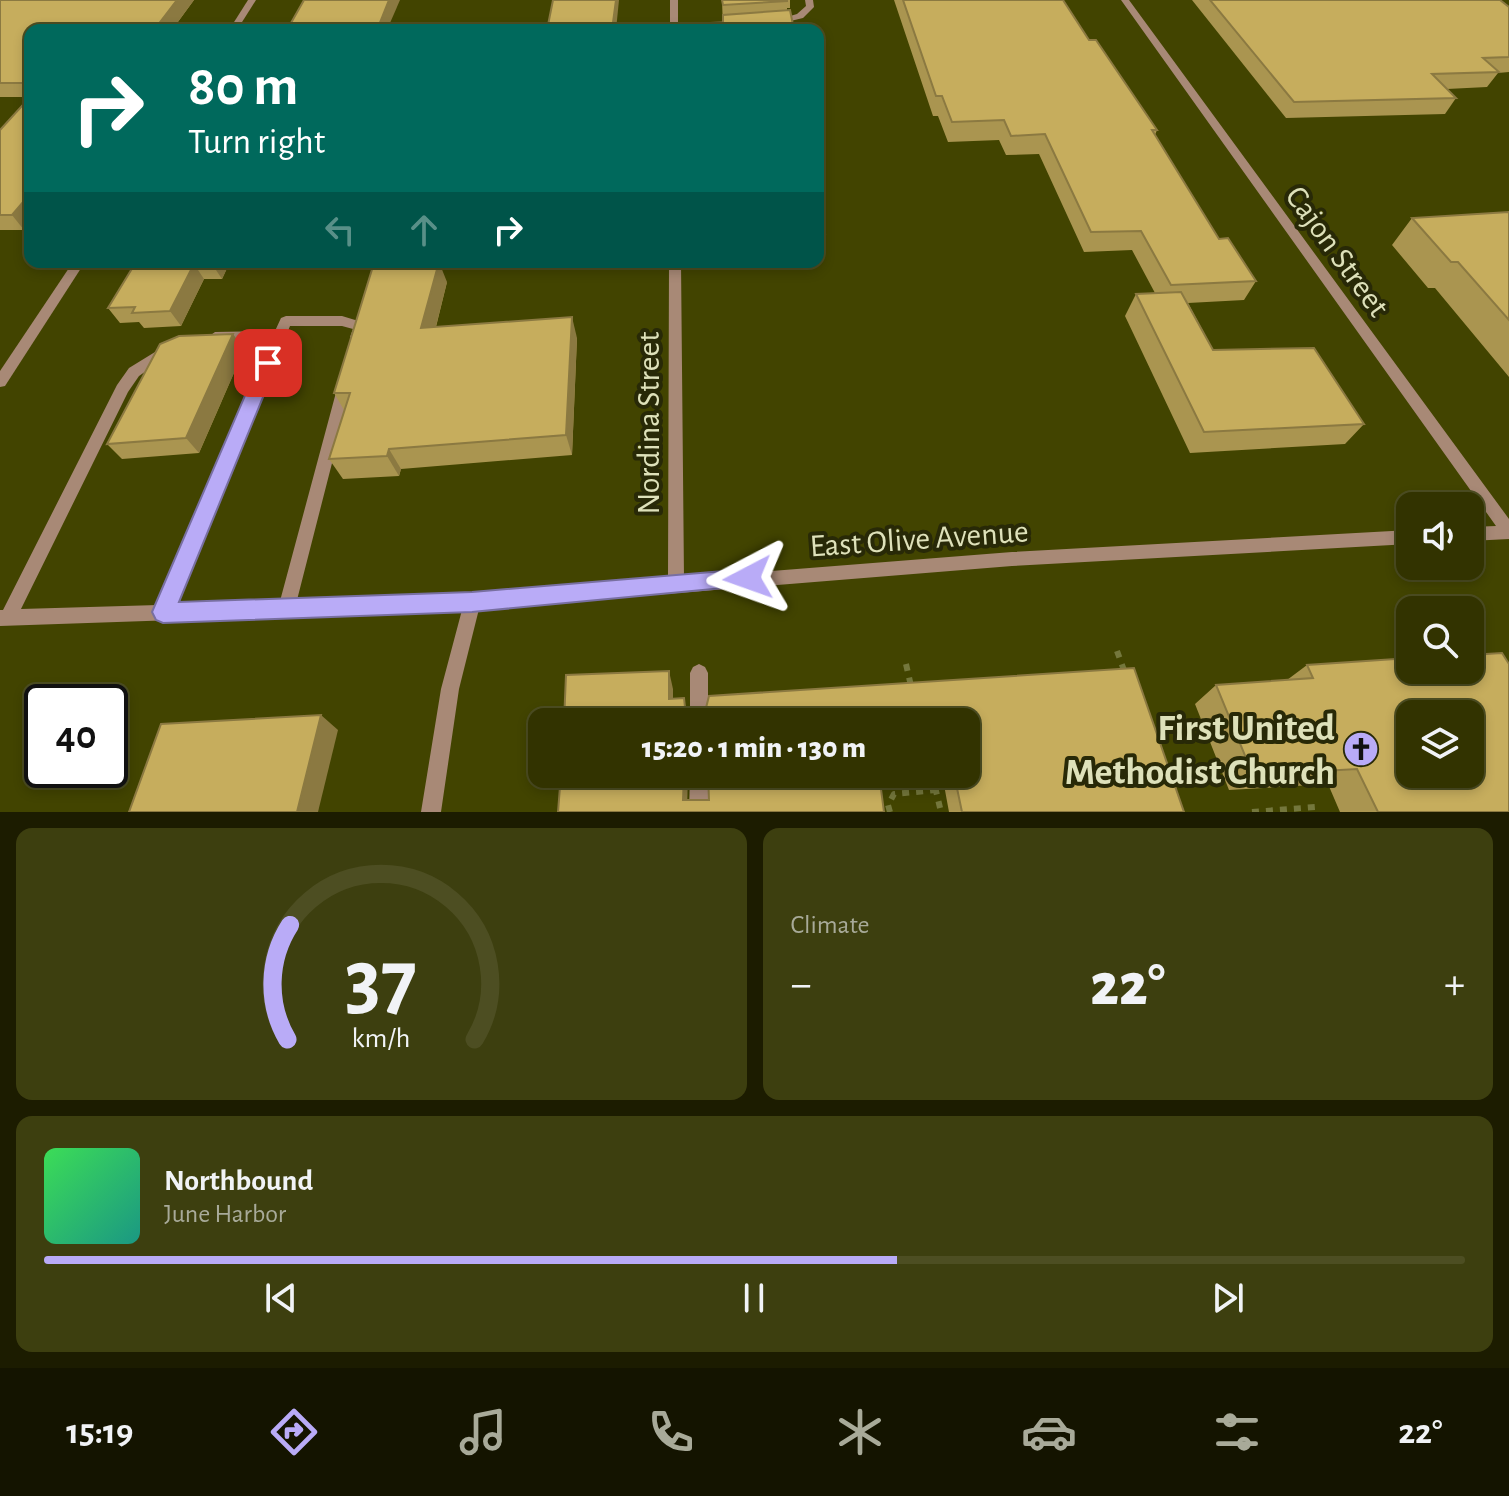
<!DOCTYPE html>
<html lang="en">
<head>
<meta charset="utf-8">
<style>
	body { margin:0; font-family:"Alegreya Sans",sans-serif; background:#3d3f0f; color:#f1f3f6; height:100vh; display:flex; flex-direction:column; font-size:30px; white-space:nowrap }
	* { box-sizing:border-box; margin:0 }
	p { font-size:26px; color:#a8aa99 }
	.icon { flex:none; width:44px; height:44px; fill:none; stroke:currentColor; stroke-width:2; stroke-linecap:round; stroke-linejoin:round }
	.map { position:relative; height:812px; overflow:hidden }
	.details { display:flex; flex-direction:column; gap:16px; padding:16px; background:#1c1c00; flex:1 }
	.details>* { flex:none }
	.banner { position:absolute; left:24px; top:24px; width:800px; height:244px; border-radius:16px; box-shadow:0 4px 12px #0003,0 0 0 2px #4d4e22; background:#00695c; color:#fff; overflow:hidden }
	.buttons { position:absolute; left:1396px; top:492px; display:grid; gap:16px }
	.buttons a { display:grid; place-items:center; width:88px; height:88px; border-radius:16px; background:#323300; box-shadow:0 4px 12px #0003,0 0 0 2px #4d4e22; font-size:40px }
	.speed { position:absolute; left:24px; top:684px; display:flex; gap:16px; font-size:40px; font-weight:700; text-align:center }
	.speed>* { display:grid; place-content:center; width:104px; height:104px; border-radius:50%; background:#323300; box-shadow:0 4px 12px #0003,0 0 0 2px #4d4e22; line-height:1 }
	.speed .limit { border:4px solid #111; border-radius:12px; background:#fff; color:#111 }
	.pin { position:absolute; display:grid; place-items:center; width:68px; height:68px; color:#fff; margin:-34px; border-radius:16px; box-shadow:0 4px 12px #0006 }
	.me { position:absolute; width:88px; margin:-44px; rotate:266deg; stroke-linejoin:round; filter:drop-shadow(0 0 6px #0008) }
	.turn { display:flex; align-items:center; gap:28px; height:168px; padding:0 32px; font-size:36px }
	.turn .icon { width:104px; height:104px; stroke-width:2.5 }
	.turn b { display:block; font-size:56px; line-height:68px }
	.lanes { display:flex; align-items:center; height:76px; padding:0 32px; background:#0003; justify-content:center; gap:40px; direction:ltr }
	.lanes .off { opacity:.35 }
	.big { font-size:60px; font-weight:800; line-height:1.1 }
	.details .tile { flex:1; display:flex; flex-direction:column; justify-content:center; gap:12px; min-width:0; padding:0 28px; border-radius:16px; background:#3d3f0f }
	.details .dial { align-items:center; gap:0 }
	.dial svg { height:208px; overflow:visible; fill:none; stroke:#4d4e22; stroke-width:7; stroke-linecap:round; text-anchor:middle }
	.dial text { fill:#f1f3f6; stroke:none }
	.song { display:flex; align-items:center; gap:24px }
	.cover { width:96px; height:96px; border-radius:12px; background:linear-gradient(135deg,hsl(130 70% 55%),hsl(170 70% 35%)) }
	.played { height:8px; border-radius:4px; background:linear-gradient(90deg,#b9abf7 60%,#4d4e22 60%) }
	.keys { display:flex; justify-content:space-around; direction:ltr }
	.heat { display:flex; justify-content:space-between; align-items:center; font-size:44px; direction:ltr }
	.details .tiles { flex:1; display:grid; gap:16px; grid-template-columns:1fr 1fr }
	.tile:last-child { grid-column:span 2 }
	.trip { position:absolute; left:528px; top:708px; width:452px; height:80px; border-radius:16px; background:#323300; box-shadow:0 4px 12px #0003,0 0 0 2px #4d4e22; font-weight:800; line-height:80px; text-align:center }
	.dock { display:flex; height:128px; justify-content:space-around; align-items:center; background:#141400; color:#a8aa99 }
	.dock .icon { width:56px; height:56px }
	.dock .selected { color:#b9abf7 }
	.dock b { font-size:36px; color:#f1f3f6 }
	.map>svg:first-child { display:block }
</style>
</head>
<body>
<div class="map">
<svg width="1509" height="812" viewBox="0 0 1509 812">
	<rect width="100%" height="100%" fill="#424400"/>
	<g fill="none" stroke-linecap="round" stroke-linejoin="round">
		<g stroke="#74773c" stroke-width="6" stroke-dasharray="7 7" stroke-linecap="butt">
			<path d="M1117,651L1125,673"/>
			<path d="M906,664L911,686"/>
			<path d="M932,774L941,812"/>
			<path d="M890,812L888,805L894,794L936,790"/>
			<path d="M1252,812L1315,807L1317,812"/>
		</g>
		<g fill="#a88976" fill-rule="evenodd">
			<path d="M248,0H256L237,30H229Z"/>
			<path d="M670,0H678V23L742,21L746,24L742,27L670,30Z"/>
			<path d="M805,0H813L814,7L803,18L774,25L770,22L797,14L806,6Z"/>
			<path d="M1121,0H1129L1509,519V539L1470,541V527L1496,526Z"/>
			<path d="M73,262H85L5,386L0,387V371Z"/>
			<path d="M669,262H681L684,578L1012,552L1410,530V544L1012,566L479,609L459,689L441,812H421L441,689L462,610L0,626V610H3L117,385L129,368L168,344L175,349L173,352L139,376L128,392L21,609L158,605L270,341L215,342L208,337L215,332L275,331L281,318L286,316H342L365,323L366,326L362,340L357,342L350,337L353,329L342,326H290L175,604L280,601L338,385L345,380L352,385L297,600L472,594L668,579Z"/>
			<path d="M699,664L705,667L708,673V722H690V673L693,667Z"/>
			<path d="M690,774H708L709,812H689Z"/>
		</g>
	</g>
	<g fill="#aa9550">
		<path d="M0,0H194L172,30H30V223L24,230H0V130L30,97H0Z"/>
		<path d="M722,0H790V8H787V11L723,30Z"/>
		<path d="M894,0H1063L1089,40L1157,130L1155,135L1219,239L1256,281L1244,300L1188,303L1213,350L1364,424L1345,444L1190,453L1125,316L1136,294L1155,293L1132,250L1084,252L1039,154L1006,155L999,140L948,142L938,116H933Z"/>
		<path d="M1192,0H1500L1509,7V72L1498,73L1487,87L1447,89L1456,98L1445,114L1286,118Z"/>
		<path d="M818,181L825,234L824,249L818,250Z"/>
		<path d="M1509,212V377L1435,288H1428L1392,245L1412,218Z"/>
		<path d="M136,262H230L222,279H204L181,326L144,328L139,322L120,323L108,308Z"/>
		<path d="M447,282L436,327L577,338L572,455L401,469L399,476L343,479L329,459L344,410L334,393Z"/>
		<path d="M233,334L244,350L199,453L122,459L107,444Z"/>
		<path d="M1307,665L1509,812H1340L1328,784L1229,790L1195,704L1216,685L1287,680Z"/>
		<path d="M1134,668L1184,812H949L942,774H966V722H564L673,689V699L685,707L706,708Z"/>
	</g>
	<g fill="#8b7941">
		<path d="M177,0H194L172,30H154Z"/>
		<path d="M389,0H400L387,30H377Z"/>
		<path d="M616,0H619L616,30H612Z"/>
		<path d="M30,194V223L24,230L12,215Z"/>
		<path d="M213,262H230L222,279L212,264Z"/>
		<path d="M439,262L447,282L430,350L421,328Z"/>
		<path d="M194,264L204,279L181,326L170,311Z"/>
		<path d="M572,317L577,338L572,455L566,435Z"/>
		<path d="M233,334L244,350L199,453L186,438Z"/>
		<path d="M389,449L401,469L399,476L387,456Z"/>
		<path d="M669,671L673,689V717L669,699Z"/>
		<path d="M321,715L338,730L318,812H297Z"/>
		<path d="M684,774H688L687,812L683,800Z"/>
	</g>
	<g fill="#c6ad5d" stroke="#8b7941" stroke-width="2" fill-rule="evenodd">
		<path d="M0,0H177L154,30H30V83H0Z"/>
		<path d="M304,0H389L377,30H287Z"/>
		<path d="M553,0H616L612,30H547Z"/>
		<path d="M722,0H787V1L723,5Z"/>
		<path d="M903,0H1063L1089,40H1096L1157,130H1152L1219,239L1228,238L1256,281L1171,285L1141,231L1091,232L1045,134L1011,136L1004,120L952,122L942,96H936Z"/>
		<path d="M1210,0H1500L1509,7V57L1483,58L1499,72L1432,74L1456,98L1294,102Z"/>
		<path d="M790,10L794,30H723V15Z"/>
		<path d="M30,97V194L12,215H0V130Z"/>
		<path d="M818,181L825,234H818Z"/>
		<path d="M1509,212V320L1458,262H1451L1412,218Z"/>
		<path d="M136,262H213L212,264H194L170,311L132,313L135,307L108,308Z"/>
		<path d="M395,262H439L421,328L572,317L566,435L389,449L387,456L329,459L350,393H334L374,263Z"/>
		<path d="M1181,292L1213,350L1314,348L1364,424L1204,432L1136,294Z"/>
		<path d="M233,334L186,438L107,444L160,344L179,336Z"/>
		<path d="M1502,653L1509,664V812H1378L1357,769L1253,775L1216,685L1313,678L1307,665L1410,658V670H1470V655ZM1410,714H1470V774H1410Z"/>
		<path d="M1134,668L1184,812H962L954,774H966V722H564L566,675L669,671V699L684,698L685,707L706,708L709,696Z"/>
		<path d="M321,715L297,812H129L161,724Z"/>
		<path d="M561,774H684L683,800H709L708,774H879L884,812H558Z"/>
	</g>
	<path fill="#b9abf7" stroke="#786fa1" stroke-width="2" d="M268,356L277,363L179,602L472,592L748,569L755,571L758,578L755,585L472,612L163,623L156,620L152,612L259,363Z"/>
	<defs>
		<symbol id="church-disc" viewBox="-11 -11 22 22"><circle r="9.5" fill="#b9abf7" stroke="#282907"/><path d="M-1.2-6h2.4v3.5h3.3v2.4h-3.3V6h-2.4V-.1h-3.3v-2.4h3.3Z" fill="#111"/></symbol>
	</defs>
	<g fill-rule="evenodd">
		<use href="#church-disc" x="1341" y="729" width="40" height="40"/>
	</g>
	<g text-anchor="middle" stroke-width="8" stroke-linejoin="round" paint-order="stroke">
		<g font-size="32" fill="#dee1ba" stroke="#282907">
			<text transform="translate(1338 251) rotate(54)" y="11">Cajon Street</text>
			<text transform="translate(648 423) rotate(-90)" y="11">Nordina Street</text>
			<text transform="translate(919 538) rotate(-4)" y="11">East Olive Avenue</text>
		</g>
		<g font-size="38" font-weight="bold" fill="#dee1ba" stroke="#282907" text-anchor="end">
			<text x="1335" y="740">First United<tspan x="1335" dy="44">Methodist Church</tspan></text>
		</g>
	</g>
</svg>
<div class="buttons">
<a><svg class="icon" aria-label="sound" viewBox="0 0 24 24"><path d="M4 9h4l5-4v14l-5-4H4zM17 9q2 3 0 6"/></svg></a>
<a><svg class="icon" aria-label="search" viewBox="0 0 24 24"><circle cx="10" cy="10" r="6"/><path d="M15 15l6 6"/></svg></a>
<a><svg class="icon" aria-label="layers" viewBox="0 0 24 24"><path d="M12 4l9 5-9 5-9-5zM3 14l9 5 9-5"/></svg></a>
</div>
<div class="speed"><div class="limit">40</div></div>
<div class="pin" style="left:268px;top:363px;background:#d93025"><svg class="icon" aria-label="arrive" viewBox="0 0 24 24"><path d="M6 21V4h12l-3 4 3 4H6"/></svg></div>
<svg class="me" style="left:748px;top:578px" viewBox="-20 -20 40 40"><path d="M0-17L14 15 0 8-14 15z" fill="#b9abf7" stroke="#fff" stroke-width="4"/></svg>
<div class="trip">15:20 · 1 min · 130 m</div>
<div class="banner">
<div class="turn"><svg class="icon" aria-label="right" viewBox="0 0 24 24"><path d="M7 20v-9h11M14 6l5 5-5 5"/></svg><div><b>80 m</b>Turn right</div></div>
<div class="lanes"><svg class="icon off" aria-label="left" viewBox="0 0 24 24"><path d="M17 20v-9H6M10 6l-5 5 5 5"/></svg><svg class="icon off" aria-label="ahead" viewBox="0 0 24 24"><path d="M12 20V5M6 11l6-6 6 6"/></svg><svg class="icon" aria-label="right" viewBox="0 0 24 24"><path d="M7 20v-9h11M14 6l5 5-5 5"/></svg></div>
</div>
</div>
<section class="details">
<div class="tiles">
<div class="tile dial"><svg viewBox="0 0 100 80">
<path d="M14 69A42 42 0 1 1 86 69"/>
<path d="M14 69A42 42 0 0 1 15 25" stroke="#b9abf7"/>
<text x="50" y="56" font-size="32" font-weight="700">37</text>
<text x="50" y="72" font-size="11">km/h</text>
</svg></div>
<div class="tile"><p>Climate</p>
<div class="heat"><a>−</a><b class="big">22°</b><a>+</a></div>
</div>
<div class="tile">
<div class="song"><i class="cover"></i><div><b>Northbound</b><p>June Harbor</p></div></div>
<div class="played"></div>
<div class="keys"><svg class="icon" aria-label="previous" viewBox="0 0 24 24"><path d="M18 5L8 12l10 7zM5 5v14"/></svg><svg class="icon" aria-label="pause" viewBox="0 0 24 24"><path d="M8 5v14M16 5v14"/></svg><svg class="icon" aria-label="next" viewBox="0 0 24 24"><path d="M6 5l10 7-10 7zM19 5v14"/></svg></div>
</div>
</div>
</section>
<nav class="dock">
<b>15:19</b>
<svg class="icon selected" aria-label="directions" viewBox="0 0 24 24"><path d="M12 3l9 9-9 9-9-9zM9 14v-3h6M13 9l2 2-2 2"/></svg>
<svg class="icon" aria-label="music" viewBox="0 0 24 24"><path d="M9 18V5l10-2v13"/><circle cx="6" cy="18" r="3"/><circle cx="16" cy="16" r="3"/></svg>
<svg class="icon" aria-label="phone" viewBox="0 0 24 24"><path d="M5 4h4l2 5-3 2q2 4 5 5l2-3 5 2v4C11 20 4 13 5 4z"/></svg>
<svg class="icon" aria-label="climate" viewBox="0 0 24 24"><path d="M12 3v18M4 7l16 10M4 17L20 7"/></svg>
<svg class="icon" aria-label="car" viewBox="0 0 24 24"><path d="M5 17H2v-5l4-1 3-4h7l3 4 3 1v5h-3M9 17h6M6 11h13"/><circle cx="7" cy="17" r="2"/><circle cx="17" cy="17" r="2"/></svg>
<svg class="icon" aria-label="filters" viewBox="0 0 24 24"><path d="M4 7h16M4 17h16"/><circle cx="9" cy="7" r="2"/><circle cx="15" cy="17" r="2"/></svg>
<b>22°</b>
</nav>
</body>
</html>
